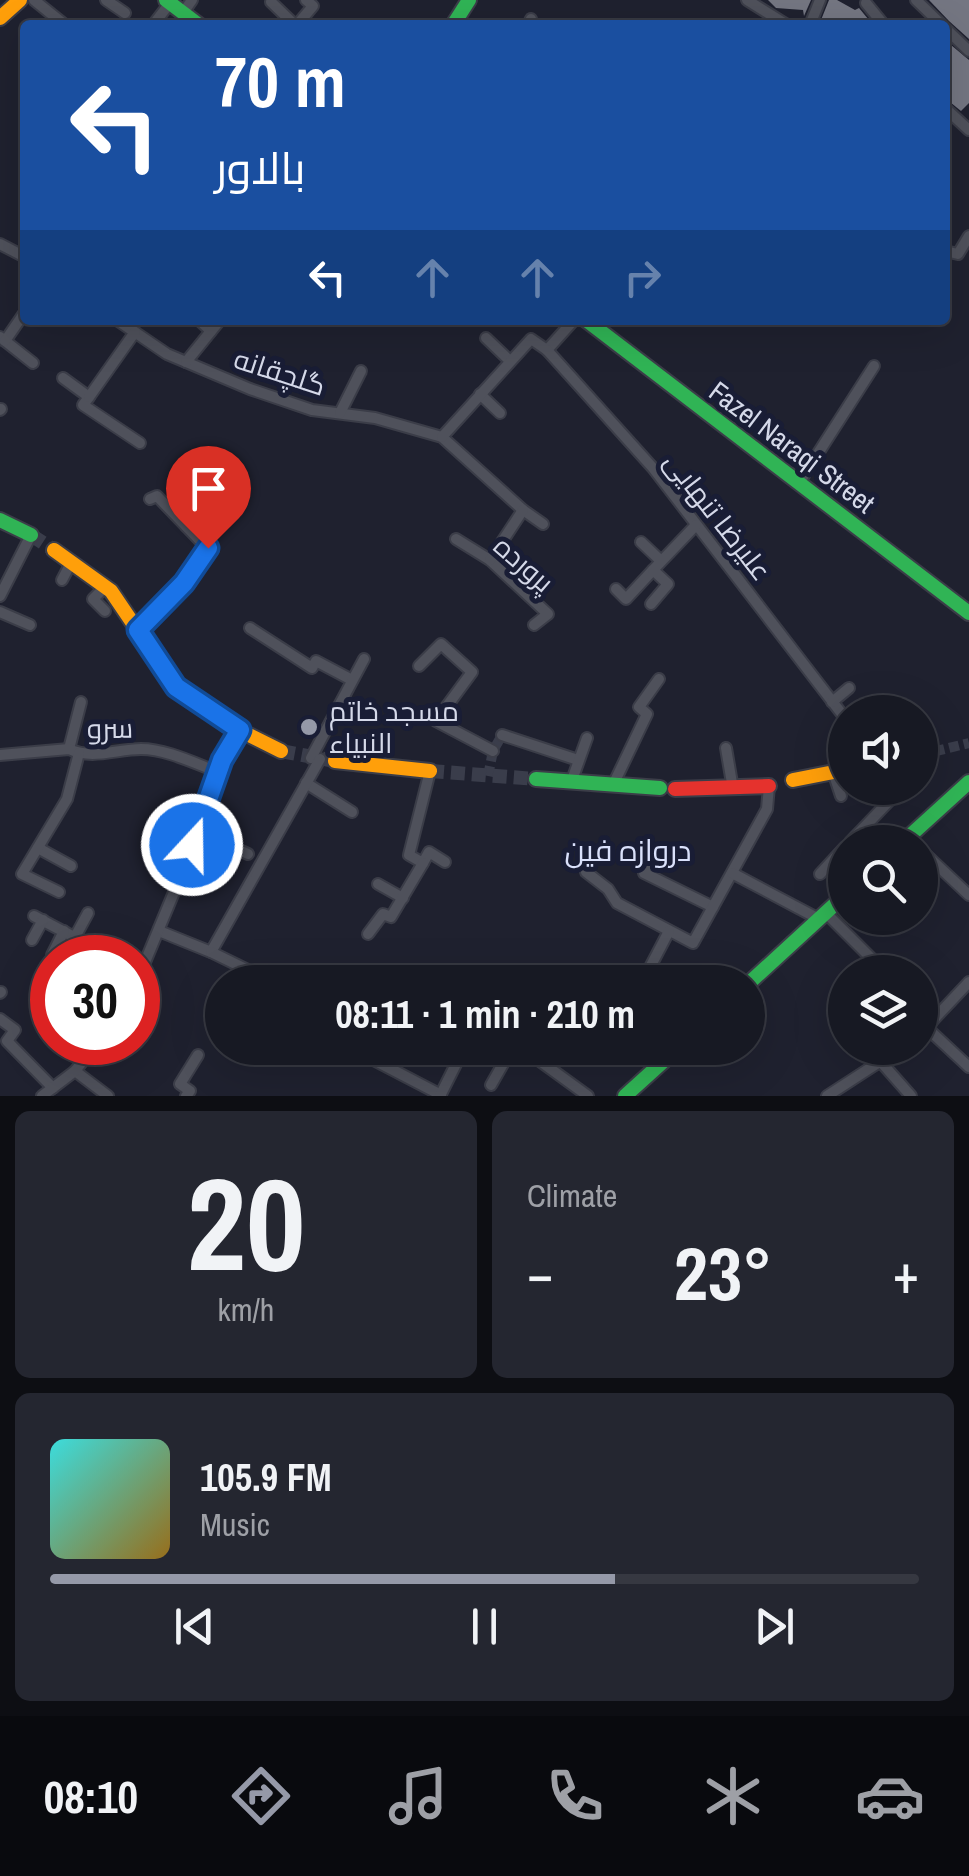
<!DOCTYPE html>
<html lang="en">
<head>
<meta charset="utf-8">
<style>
	body { margin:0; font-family:"Archivo Narrow",Cairo,sans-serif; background:#242630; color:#f1f3f6; height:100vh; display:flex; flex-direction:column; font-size:38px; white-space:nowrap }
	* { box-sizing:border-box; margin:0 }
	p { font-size:32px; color:#9ea0a6 }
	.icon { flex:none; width:55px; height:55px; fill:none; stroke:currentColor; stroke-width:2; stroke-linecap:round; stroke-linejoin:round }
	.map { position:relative; height:1096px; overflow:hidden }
	.panel { display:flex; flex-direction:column; gap:15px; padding:15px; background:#0d0e13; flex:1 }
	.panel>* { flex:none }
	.hud { position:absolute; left:20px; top:20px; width:930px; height:305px; border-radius:10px; box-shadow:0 10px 40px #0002,0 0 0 2px #363841; background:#1a4fa0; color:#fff; overflow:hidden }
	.controls { position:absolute; left:828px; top:695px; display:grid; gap:20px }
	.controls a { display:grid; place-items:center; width:110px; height:110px; border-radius:50%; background:#171923; box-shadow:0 10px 40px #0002,0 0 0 2px #363841; font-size:50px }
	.speed { position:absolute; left:30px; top:935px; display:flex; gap:20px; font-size:50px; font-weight:700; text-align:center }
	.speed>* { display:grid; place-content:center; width:130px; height:130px; border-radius:50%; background:#171923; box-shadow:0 10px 40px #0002,0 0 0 2px #363841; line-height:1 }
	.speed .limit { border:15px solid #d22; background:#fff; color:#111 }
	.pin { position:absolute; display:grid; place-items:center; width:85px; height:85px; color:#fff; margin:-102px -42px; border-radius:50% 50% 50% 0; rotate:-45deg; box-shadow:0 0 10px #0007 }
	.pin .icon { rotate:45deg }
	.me { position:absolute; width:110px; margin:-55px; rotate:21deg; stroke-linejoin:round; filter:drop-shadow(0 0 8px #0008) }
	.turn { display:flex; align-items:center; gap:35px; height:210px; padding:0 30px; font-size:45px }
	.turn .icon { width:130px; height:130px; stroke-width:2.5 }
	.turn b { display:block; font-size:70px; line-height:85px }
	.lanes { display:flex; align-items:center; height:95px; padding:0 30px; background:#0003; justify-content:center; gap:50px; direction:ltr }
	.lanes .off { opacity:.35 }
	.big { font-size:75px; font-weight:700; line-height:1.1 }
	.panel .widget { flex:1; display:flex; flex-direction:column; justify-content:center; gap:15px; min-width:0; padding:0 35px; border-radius:15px; background:#242630 }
	.panel .dial { align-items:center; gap:0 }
	.dial b { font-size:130px; line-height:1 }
	.song { display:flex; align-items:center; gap:30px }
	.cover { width:120px; height:120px; border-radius:15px; background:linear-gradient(135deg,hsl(180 70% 55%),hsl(40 70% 35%)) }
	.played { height:10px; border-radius:5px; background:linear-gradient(90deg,#9599a8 65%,#363841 65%) }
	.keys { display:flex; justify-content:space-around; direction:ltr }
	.heat { display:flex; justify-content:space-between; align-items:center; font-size:55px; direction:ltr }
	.panel .tiles { flex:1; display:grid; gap:15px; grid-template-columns:1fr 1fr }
	.widget:last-child { grid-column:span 2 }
	.trip { position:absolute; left:205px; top:965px; width:560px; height:100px; border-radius:50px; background:#171923; box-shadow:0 10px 40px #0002,0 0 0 2px #363841; font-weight:700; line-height:100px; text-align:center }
	.menu { display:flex; height:160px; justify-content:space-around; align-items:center; background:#090a0e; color:#9ea0a6 }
	.menu .icon { width:70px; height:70px }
	.menu .active { color:#9599a8 }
	.menu b { font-size:45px; color:#f1f3f6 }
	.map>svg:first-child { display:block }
</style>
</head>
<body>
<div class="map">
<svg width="969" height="1096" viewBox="0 0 969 1096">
	<rect width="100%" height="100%" fill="#1f212f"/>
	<g fill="#747682">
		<path d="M768,0H811L804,16L803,10L776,8Z"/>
		<path d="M829,0H837L855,10L859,8L873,25H819Z"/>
		<path d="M929,0H969V39L949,21Z"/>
		<path d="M945,40L969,60V103L961,111L945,98Z"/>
	</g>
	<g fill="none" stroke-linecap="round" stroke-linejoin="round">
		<g stroke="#3a3d4b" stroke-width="10" stroke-dasharray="10 5" stroke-linecap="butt">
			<path d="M920,755L969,743"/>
			<path d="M488,776L493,751L502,735"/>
		</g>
		<g stroke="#3a3d4b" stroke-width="14" stroke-dasharray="14 7" stroke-linecap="butt">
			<path d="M31,535L54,550"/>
			<path d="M281,751L335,761"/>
			<path d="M430,771L536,779"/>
		</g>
		<defs>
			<g id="street">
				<path d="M34,0L65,25"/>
				<path d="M106,0L125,13"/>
				<path d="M747,0L787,25"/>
				<path d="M916,0L942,25"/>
				<path d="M271,2L295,25"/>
				<path d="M866,3L884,25"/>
				<path d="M183,13L192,0"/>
				<path d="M153,25L170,3"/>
				<path d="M297,25L313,6L306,0"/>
				<path d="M528,25L531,19"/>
				<path d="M810,25L820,0"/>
				<path d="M945,28L969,51"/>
				<path d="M945,108L969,130"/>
				<path d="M0,244L25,257"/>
				<path d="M945,251L958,254L969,236"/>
				<path d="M117,320L167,354L250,389L312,410L375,418L442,437L523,510L543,524"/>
				<path d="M199,320L211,331"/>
				<path d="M0,337L33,363"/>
				<path d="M486,338L510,361"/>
				<path d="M5,341L25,312"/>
				<path d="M547,350L574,320"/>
				<path d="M186,362L220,320"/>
				<path d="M63,378L89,397L83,405L140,443"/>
				<path d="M480,394L500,413"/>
				<path d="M89,397L135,332"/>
				<path d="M0,410L1,409"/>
				<path d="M340,413L361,371"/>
				<path d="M442,437L531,339L547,350L653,468L845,718"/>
				<path d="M799,483L874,366"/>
				<path d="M186,526L203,498"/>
				<path d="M456,539L490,560L548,614L534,625"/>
				<path d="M641,542L660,560"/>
				<path d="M490,560L523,510"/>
				<path d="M62,580L72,561"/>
				<path d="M616,589L626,599L653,570"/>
				<path d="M0,596L31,535"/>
				<path d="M651,604L668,584L653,570L696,525"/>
				<path d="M105,611L93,599L106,586"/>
				<path d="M0,612L30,625"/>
				<path d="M250,628L312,668L316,661L352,680"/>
				<path d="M137,630L184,583L207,548L157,496L150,499"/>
				<path d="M419,666L441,644L472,672L436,721L493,751"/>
				<path d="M832,702L849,688"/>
				<path d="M502,735L578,760"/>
				<path d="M726,748L733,789"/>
				<path d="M69,749L81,702"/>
				<path d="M0,755L69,749C92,760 117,749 141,749C166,749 194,763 218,772"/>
				<path d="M311,758L364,659"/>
				<path d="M430,771L409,855L423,863L429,852L445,862"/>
				<path d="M833,772L841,796"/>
				<path d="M572,780L587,738"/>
				<path d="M306,783L352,812"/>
				<path d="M614,783L647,714L639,707L659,679"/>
				<path d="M199,832L248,854"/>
				<path d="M850,842L894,796"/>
				<path d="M38,848L71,866"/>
				<path d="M920,849L969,895"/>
				<path d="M651,857L644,873L713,907"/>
				<path d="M586,872L608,889L617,903L693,943L767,809L769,786"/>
				<path d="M732,873L819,919"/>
				<path d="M820,874L845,847"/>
				<path d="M378,884L403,898"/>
				<path d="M59,892L22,874L67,799L79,753"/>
				<path d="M826,913L885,972"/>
				<path d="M34,916L114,958"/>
				<path d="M159,931L211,952L320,759"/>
				<path d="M368,934L383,914L391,917L423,863"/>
				<path d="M75,937L88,913"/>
				<path d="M32,940L43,920"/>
				<path d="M211,952L254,973L248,982"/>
				<path d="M52,955L64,931"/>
				<path d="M646,975L669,931"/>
				<path d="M138,979L199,832L222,760L239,730"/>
				<path d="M399,980L404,982"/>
				<path d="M0,993L1,992"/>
				<path d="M0,1019L15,1030L7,1041L53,1088"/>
				<path d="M927,1028L969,1067"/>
				<path d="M920,1034L969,982"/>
				<path d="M522,1048L588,1096"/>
				<path d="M368,1057L441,1095"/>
				<path d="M881,1062L911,1096"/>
				<path d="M75,1071L108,1096"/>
				<path d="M491,1085L512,1048"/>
				<path d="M42,1096L75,1071L98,1042"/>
				<path d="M186,1096L190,1091L180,1084L198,1055"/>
				<path d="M440,1096L464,1048"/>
				<path d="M827,1096L901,1048"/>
			</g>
			<g id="fast">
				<path d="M166,0L199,25"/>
				<path d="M453,25L469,0"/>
				<path d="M586,320L969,613"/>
				<path d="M0,520L31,535"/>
				<path d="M536,779L660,788"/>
				<path d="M903,842L969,782"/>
				<path d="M748,984L845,895"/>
				<path d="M625,1096L678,1048"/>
			</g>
			<g id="slow">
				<path d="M0,18L20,0"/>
				<path d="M54,550L111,591L176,687L239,730L281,751"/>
				<path d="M335,761L430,771"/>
				<path d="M793,780L844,770"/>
			</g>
			<path id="jam" d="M675,789L769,786"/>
		</defs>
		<use href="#street" stroke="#3b3d48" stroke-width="14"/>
		<use href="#fast" stroke="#3b3d48" stroke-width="18"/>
		<use href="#slow" stroke="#3b3d48" stroke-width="18"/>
		<use href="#jam" stroke="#3b3d48" stroke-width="18"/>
		<use href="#street" stroke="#4f515b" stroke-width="10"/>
		<use href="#fast" stroke="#30b455" stroke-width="14"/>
		<use href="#slow" stroke="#ff9f0a" stroke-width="14"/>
		<use href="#jam" stroke="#e5322d" stroke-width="14"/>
	</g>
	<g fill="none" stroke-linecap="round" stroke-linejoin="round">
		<defs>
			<path id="route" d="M192,845L222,760L240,730L176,687L138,630L184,583L208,548"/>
		</defs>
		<use href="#route" stroke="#114b97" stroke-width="25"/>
		<use href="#route" stroke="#1a73e8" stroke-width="18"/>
	</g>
	<circle fill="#9599a8" stroke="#191d35" stroke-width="4" cx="309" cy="727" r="10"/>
	<g text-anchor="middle" stroke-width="10" stroke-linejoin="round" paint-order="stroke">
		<g font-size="28" fill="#d5d9e9" stroke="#191d35">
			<text transform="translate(280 372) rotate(18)" y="10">گلچقانه</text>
			<text transform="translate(792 447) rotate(37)" y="10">Fazel Naraqi Street</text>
			<text transform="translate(718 516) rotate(52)" y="10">علیرضا تنهایی</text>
			<text transform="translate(524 564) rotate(41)" y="10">پرورده</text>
			<text transform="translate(110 728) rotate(-1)" y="10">سرو</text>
		</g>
		<g font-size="28" fill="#d5d9e9" stroke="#191d35" text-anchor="start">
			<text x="329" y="721">مسجد خاتم<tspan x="329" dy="32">النبیاء</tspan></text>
		</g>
		<g font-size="30" fill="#dae1fb" stroke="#191d35">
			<text x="628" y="861">دروازه فین</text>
		</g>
	</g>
</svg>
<div class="controls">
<a><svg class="icon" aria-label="sound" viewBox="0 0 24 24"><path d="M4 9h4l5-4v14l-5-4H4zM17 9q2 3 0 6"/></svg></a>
<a><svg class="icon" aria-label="search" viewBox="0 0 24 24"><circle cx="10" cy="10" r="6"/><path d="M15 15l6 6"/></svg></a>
<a><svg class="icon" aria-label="layers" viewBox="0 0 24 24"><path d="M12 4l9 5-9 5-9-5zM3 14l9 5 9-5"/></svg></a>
</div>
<div class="speed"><div class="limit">30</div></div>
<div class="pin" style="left:208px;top:548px;background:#d93025"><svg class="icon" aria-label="arrive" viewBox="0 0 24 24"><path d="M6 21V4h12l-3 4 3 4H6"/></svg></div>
<svg class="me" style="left:192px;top:845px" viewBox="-20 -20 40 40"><circle r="17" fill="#1a73e8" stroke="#fff" stroke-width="3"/><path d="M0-11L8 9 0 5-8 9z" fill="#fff"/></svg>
<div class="trip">08:11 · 1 min · 210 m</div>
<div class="hud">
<div class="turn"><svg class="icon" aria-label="left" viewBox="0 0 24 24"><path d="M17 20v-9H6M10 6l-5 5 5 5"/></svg><div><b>70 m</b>بالاور</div></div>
<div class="lanes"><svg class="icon" aria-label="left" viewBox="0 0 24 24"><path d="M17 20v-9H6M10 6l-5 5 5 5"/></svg><svg class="icon off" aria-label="ahead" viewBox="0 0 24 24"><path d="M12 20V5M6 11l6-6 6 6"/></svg><svg class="icon off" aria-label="ahead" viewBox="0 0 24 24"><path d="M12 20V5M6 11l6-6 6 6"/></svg><svg class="icon off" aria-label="right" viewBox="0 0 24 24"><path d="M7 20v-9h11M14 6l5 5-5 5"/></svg></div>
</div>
</div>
<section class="panel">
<div class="tiles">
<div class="widget dial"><b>20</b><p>km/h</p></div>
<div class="widget"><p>Climate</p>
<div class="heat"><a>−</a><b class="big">23°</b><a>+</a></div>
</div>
<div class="widget">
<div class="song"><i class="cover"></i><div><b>105.9 FM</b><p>Music</p></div></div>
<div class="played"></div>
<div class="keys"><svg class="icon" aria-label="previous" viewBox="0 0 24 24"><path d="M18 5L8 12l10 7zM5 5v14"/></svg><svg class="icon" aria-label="pause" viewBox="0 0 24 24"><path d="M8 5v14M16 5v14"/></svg><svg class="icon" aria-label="next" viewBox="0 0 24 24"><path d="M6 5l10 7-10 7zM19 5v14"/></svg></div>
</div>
</div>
</section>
<nav class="menu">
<b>08:10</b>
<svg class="icon active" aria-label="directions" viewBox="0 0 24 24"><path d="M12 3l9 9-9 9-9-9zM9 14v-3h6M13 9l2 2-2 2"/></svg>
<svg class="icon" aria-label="music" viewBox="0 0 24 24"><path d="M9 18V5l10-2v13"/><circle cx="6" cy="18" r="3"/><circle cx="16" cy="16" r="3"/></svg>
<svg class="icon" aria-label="phone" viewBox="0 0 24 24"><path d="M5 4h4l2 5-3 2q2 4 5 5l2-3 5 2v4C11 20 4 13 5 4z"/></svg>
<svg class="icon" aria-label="climate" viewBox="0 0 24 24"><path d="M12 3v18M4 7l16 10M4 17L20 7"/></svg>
<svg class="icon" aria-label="car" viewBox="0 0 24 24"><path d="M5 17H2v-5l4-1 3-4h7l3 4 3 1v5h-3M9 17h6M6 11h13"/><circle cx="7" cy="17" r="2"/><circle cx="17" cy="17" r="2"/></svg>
</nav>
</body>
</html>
